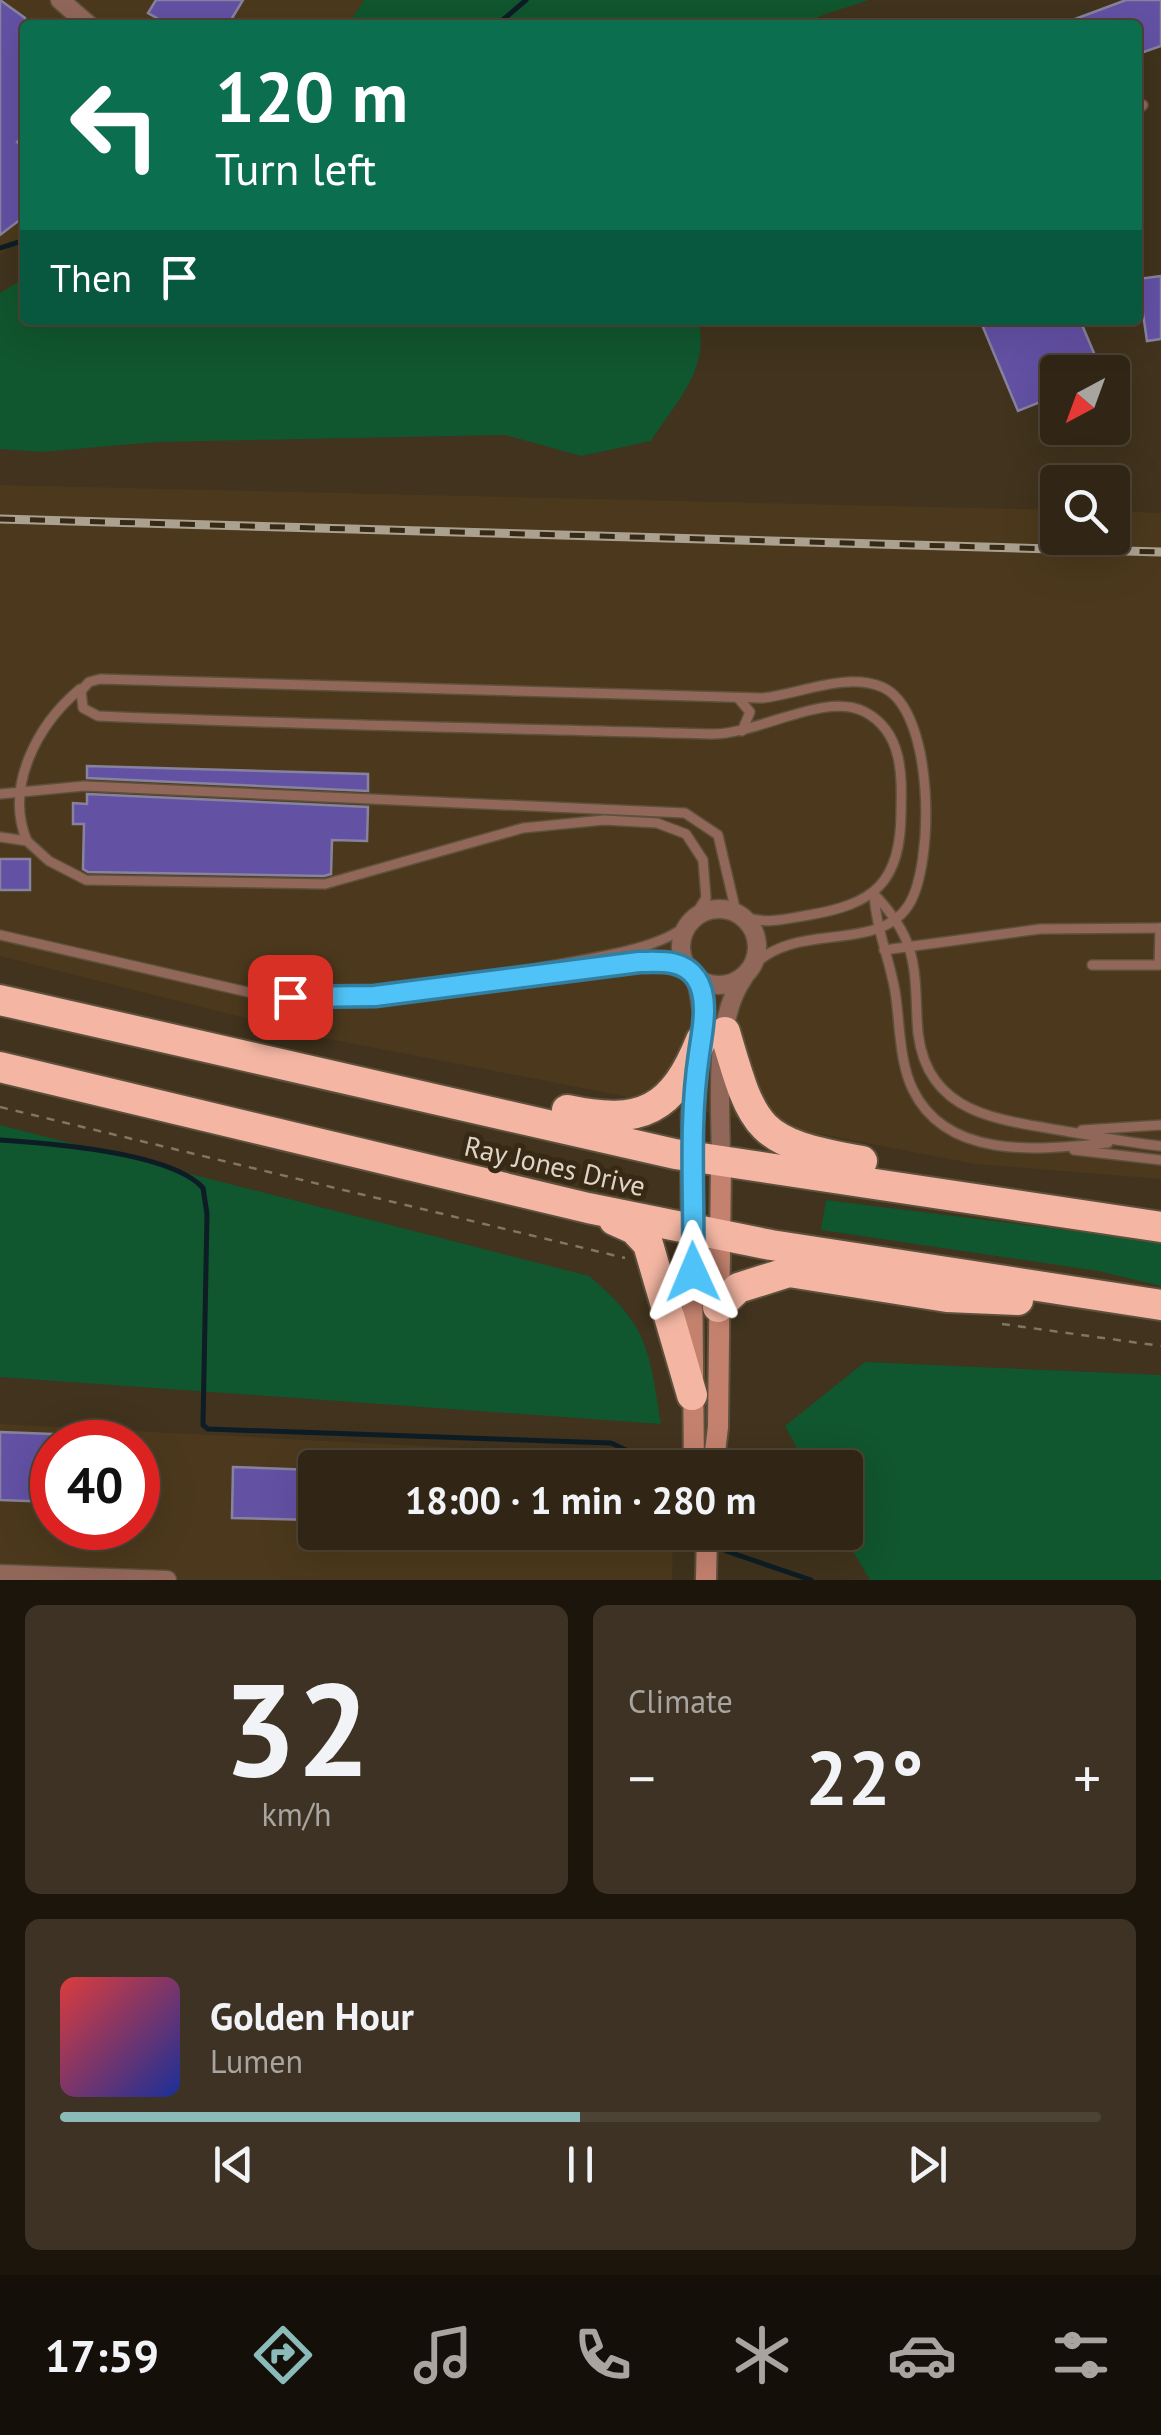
<!DOCTYPE html>
<html lang="en">
<head>
<meta charset="utf-8">
<style>
	body { margin:0; font-family:"PT Sans",sans-serif; background:#3d3223; color:#f1f3f6; height:100vh; display:flex; flex-direction:column; font-size:38px; white-space:nowrap }
	* { box-sizing:border-box; margin:0 }
	p { font-size:32px; color:#a8a5a1 }
	.icon { flex:none; width:55px; height:55px; fill:none; stroke:currentColor; stroke-width:2; stroke-linecap:round; stroke-linejoin:round }
	.map { position:relative; height:1580px; overflow:hidden }
	.panel { display:flex; flex-direction:column; gap:25px; padding:25px; background:#1b150c; flex:1 }
	.panel>* { flex:none }
	.guide { position:absolute; left:20px; top:20px; width:1122px; height:305px; border-radius:10px; box-shadow:0 10px 40px #0002,0 0 0 2px #4c4335; background:#0b6e4f; color:#fff; overflow:hidden }
	.needle { width:65px; rotate:221deg }
	.controls { position:absolute; left:1040px; top:355px; display:grid; gap:20px }
	.controls a { display:grid; place-items:center; width:90px; height:90px; border-radius:10px; background:#312616; box-shadow:0 10px 40px #0002,0 0 0 2px #4c4335; font-size:50px }
	.speed { position:absolute; left:30px; top:1420px; display:flex; gap:20px; font-size:50px; font-weight:700; text-align:center }
	.speed>* { display:grid; place-content:center; width:130px; height:130px; border-radius:50%; background:#312616; box-shadow:0 10px 40px #0002,0 0 0 2px #4c4335; line-height:1 }
	.speed .limit { border:15px solid #d22; background:#fff; color:#111 }
	.pin { position:absolute; display:grid; place-items:center; width:85px; height:85px; color:#fff; margin:-42px; border-radius:20px; box-shadow:0 5px 15px #0006 }
	.me { position:absolute; width:110px; margin:-55px; rotate:359deg; stroke-linejoin:round; filter:drop-shadow(0 0 8px #0008) }
	.turn { display:flex; align-items:center; gap:35px; height:210px; padding:0 30px; font-size:45px }
	.turn .icon { width:130px; height:130px; stroke-width:2.5 }
	.turn b { display:block; font-size:70px; line-height:85px }
	.then { display:flex; align-items:center; height:95px; padding:0 30px; background:#0003; gap:20px; font-size:38px }
	.big { font-size:75px; font-weight:700; line-height:1.1 }
	.panel .card { flex:1; display:flex; flex-direction:column; justify-content:center; gap:15px; min-width:0; padding:0 35px; border-radius:15px; background:#3d3223 }
	.panel .dial { align-items:center; gap:0 }
	.dial b { font-size:130px; line-height:1 }
	.song { display:flex; align-items:center; gap:30px }
	.cover { width:120px; height:120px; border-radius:15px; background:linear-gradient(135deg,hsl(0 70% 55%),hsl(230 70% 35%)) }
	.played { height:10px; border-radius:5px; background:linear-gradient(90deg,#8bbbb9 50%,#4c4335 50%) }
	.keys { display:flex; justify-content:space-around; direction:ltr }
	.heat { display:flex; justify-content:space-between; align-items:center; font-size:55px; direction:ltr }
	.panel .tiles { flex:1; display:grid; gap:25px; grid-template-columns:1fr 1fr }
	.card:last-child { grid-column:span 2 }
	.trip { position:absolute; left:298px; top:1450px; width:565px; height:100px; border-radius:10px; background:#312616; box-shadow:0 10px 40px #0002,0 0 0 2px #4c4335; font-weight:700; line-height:100px; text-align:center }
	.tabs { display:flex; height:160px; justify-content:space-around; align-items:center; background:#140f09; color:#a8a5a1 }
	.tabs .icon { width:70px; height:70px }
	.tabs .current { color:#8bbbb9 }
	.tabs b { font-size:45px; color:#f1f3f6 }
	.map>svg:first-child { display:block }
</style>
</head>
<body>
<div class="map">
<svg width="1161" height="1580" viewBox="0 0 1161 1580">
	<rect width="100%" height="100%" fill="#41331d"/>
	<g fill="#4c391d" fill-rule="evenodd">
		<path d="M0,0H364L348,25H25V237L0,254Z"/>
		<path d="M0,485L1057,510L1058,538H1112L1113,511L1161,513V1179L975,1164L324,1038L0,956Z"/>
		<path d="M0,1424L675,1459V1468H315V1532L673,1533L672,1580H0ZM52,1442H138V1528H52Z"/>
	</g>
	<g fill="#10562e">
		<path d="M364,0H869L822,15L806,25H348Z"/>
		<path d="M25,278V320H698C711,369 675,403 651,441L581,456L505,435L156,442L42,452L0,449V293Z"/>
		<path d="M0,1125L589,1276C649,1326 649,1350 661,1424L0,1377Z"/>
		<path d="M826,1200L1161,1242V1286L1098,1271L821,1230Z"/>
		<path d="M865,1362L1161,1375V1580H870L842,1533L845,1468L807,1467L785,1426Z"/>
	</g>
	<g fill="none" stroke-linecap="round" stroke-linejoin="round">
		<g stroke="#0e1d25" stroke-width="5">
			<path d="M497,25L526,0"/>
			<path d="M0,248L25,240"/>
			<path d="M0,1140C47,1143 171,1152 203,1188L207,1214L203,1425L208,1429L611,1443L626,1450L635,1468"/>
			<path d="M662,1532L668,1537"/>
			<path d="M726,1551L811,1580"/>
		</g>
	</g>
	<g fill="#6351a4" stroke="#87839e" stroke-width="2.5">
		<path d="M0,0L25,18V133L17,142L25,148V216L0,235Z"/>
		<path d="M156,0H243L228,25H169L148,13Z"/>
		<path d="M1126,0H1161V46L1138,54V25H1059Z"/>
		<path d="M1161,276V339L1147,341L1138,279Z"/>
		<path d="M980,320H1080L1102,372H1058V395L1018,411Z"/>
		<path d="M87,766L368,774V791L87,778Z"/>
		<path d="M87,794L368,807L367,841L332,840L331,874L324,876L88,872L83,869L84,824H73V803L87,804Z"/>
		<rect x="0" y="859" width="30" height="31"/>
		<path d="M0,1432L52,1434V1502L0,1500Z"/>
		<path d="M233,1467L315,1470L312,1520L232,1518Z"/>
	</g>
	<g fill="none" stroke-linecap="round" stroke-linejoin="round">
		<defs>
			<g id="lane">
				<path d="M1138,109L1143,105"/>
				<path d="M739,699L750,712L742,731"/>
				<path d="M0,794L84,786L685,813L718,835L736,912"/>
				<path d="M0,837L27,841L49,861L86,880L325,884L523,828L604,820L657,823L686,834L703,860L706,898L694,917"/>
				<path d="M27,841C4,786 38,724 80,689"/>
				<path d="M874,894C915,937 915,962 917,1019C920,1115 996,1119 1070,1132C1101,1137 1130,1143 1161,1146"/>
				<path d="M874,894C876,929 889,957 895,991C900,1022 899,1062 913,1090C948,1162 1044,1149 1108,1143"/>
				<path d="M742,916C765,925 785,919 809,915C874,904 901,883 901,812C902,775 903,732 865,712C824,691 758,735 711,734C507,728 302,725 98,716L83,708L81,691L89,682L100,679L762,698C800,694 845,672 882,687C935,709 935,866 908,906C876,954 794,920 751,968"/>
				<path d="M0,935L252,993L319,998L375,996L639,962L678,963L690,971"/>
				<path d="M884,950L1040,929L1161,928"/>
				<path d="M1092,965H1159L1160,928"/>
				<path d="M535,969C576,960 658,952 688,924"/>
				<path d="M1082,1130L1161,1125"/>
				<path d="M1074,1150L1161,1160"/>
			</g>
			<g id="street">
				<path d="M60,0L89,25"/>
				<circle cx="719" cy="947" r="38"/>
				<path d="M691,1156L690,1115L704,1023L696,977"/>
				<path d="M721,1162C721,1108 712,1021 744,977"/>
				<path d="M0,1574L167,1580"/>
			</g>
			<g id="secondary">
				<path d="M691,1156L694,1468"/>
				<path d="M713,1468L718,1427L721,1162"/>
				<path d="M706,1580L707,1532"/>
			</g>
			<g id="highway">
				<path d="M0,1000L675,1154L1161,1227"/>
				<path d="M725,1032C754,1132 757,1142 862,1161"/>
				<path d="M0,1067L588,1208L771,1245L1161,1305"/>
				<path d="M567,1110C642,1126 673,1110 701,1040"/>
				<path d="M614,1220L634,1229L648,1244L692,1395"/>
				<path d="M718,1307L738,1288L789,1272L947,1297L1018,1300"/>
			</g>
		</defs>
		<use href="#lane" stroke="#5d503c" stroke-width="12"/>
		<use href="#street" stroke="#5d503c" stroke-width="21"/>
		<use href="#secondary" stroke="#5d503c" stroke-width="24"/>
		<use href="#highway" stroke="#5d503c" stroke-width="34"/>
		<g stroke="#817563" stroke-width="2.5" stroke-dasharray="8 8" stroke-linecap="butt">
			<path d="M0,1107L625,1258"/>
			<path d="M1002,1324L1161,1346"/>
		</g>
		<use href="#lane" stroke="#91675a" stroke-width="9"/>
		<use href="#street" stroke="#91675a" stroke-width="18"/>
		<use href="#secondary" stroke="#c4826e" stroke-width="20"/>
		<use href="#highway" stroke="#f4b6a3" stroke-width="30"/>
		<defs>
			<path id="rail" d="M0,519L1161,552"/>
		</defs>
		<use href="#rail" stroke="#aba191" stroke-width="9"/>
		<use href="#rail" stroke="#372914" stroke-width="5" stroke-dasharray="15" stroke-linecap="butt"/>
	</g>
	<g fill="none" stroke-linecap="round" stroke-linejoin="round">
		<defs>
			<path id="route" d="M290,997L375,996L639,962C660,962 683,959 696,978C710,998 702,1032 699,1054C688,1128 695,1199 693,1272"/>
		</defs>
		<use href="#route" stroke="#337fa1" stroke-width="25"/>
		<use href="#route" stroke="#4fc3f7" stroke-width="18"/>
	</g>
	<g text-anchor="middle" stroke-width="10" stroke-linejoin="round" paint-order="stroke">
		<g font-size="28" fill="#ded5c8" stroke="#372914">
			<text transform="translate(555 1166) rotate(13)" y="10">Ray Jones Drive</text>
		</g>
	</g>
</svg>
<div class="controls">
<a><svg class="needle" viewBox="-14 -14 28 28"><path d="M0-13l5 13h-10z" fill="#e53935"/><path d="M0 13l5-13h-10z" fill="#a8a5a1"/></svg></a>
<a><svg class="icon" aria-label="search" viewBox="0 0 24 24"><circle cx="10" cy="10" r="6"/><path d="M15 15l6 6"/></svg></a>
</div>
<div class="speed"><div class="limit">40</div></div>
<div class="pin" style="left:290px;top:997px;background:#d93025"><svg class="icon" aria-label="arrive" viewBox="0 0 24 24"><path d="M6 21V4h12l-3 4 3 4H6"/></svg></div>
<svg class="me" style="left:693px;top:1272px" viewBox="-20 -20 40 40"><path d="M0-17L14 15 0 8-14 15z" fill="#4fc3f7" stroke="#fff" stroke-width="4"/></svg>
<div class="trip">18:00 · 1 min · 280 m</div>
<div class="guide">
<div class="turn"><svg class="icon" aria-label="left" viewBox="0 0 24 24"><path d="M17 20v-9H6M10 6l-5 5 5 5"/></svg><div><b>120 m</b>Turn left</div></div>
<div class="then">Then<svg class="icon" aria-label="arrive" viewBox="0 0 24 24"><path d="M6 21V4h12l-3 4 3 4H6"/></svg></div>
</div>
</div>
<section class="panel">
<div class="tiles">
<div class="card dial"><b>32</b><p>km/h</p></div>
<div class="card"><p>Climate</p>
<div class="heat"><a>−</a><b class="big">22°</b><a>+</a></div>
</div>
<div class="card">
<div class="song"><i class="cover"></i><div><b>Golden Hour</b><p>Lumen</p></div></div>
<div class="played"></div>
<div class="keys"><svg class="icon" aria-label="previous" viewBox="0 0 24 24"><path d="M18 5L8 12l10 7zM5 5v14"/></svg><svg class="icon" aria-label="pause" viewBox="0 0 24 24"><path d="M8 5v14M16 5v14"/></svg><svg class="icon" aria-label="next" viewBox="0 0 24 24"><path d="M6 5l10 7-10 7zM19 5v14"/></svg></div>
</div>
</div>
</section>
<nav class="tabs">
<b>17:59</b>
<svg class="icon current" aria-label="directions" viewBox="0 0 24 24"><path d="M12 3l9 9-9 9-9-9zM9 14v-3h6M13 9l2 2-2 2"/></svg>
<svg class="icon" aria-label="music" viewBox="0 0 24 24"><path d="M9 18V5l10-2v13"/><circle cx="6" cy="18" r="3"/><circle cx="16" cy="16" r="3"/></svg>
<svg class="icon" aria-label="phone" viewBox="0 0 24 24"><path d="M5 4h4l2 5-3 2q2 4 5 5l2-3 5 2v4C11 20 4 13 5 4z"/></svg>
<svg class="icon" aria-label="climate" viewBox="0 0 24 24"><path d="M12 3v18M4 7l16 10M4 17L20 7"/></svg>
<svg class="icon" aria-label="car" viewBox="0 0 24 24"><path d="M5 17H2v-5l4-1 3-4h7l3 4 3 1v5h-3M9 17h6M6 11h13"/><circle cx="7" cy="17" r="2"/><circle cx="17" cy="17" r="2"/></svg>
<svg class="icon" aria-label="filters" viewBox="0 0 24 24"><path d="M4 7h16M4 17h16"/><circle cx="9" cy="7" r="2"/><circle cx="15" cy="17" r="2"/></svg>
</nav>
</body>
</html>
